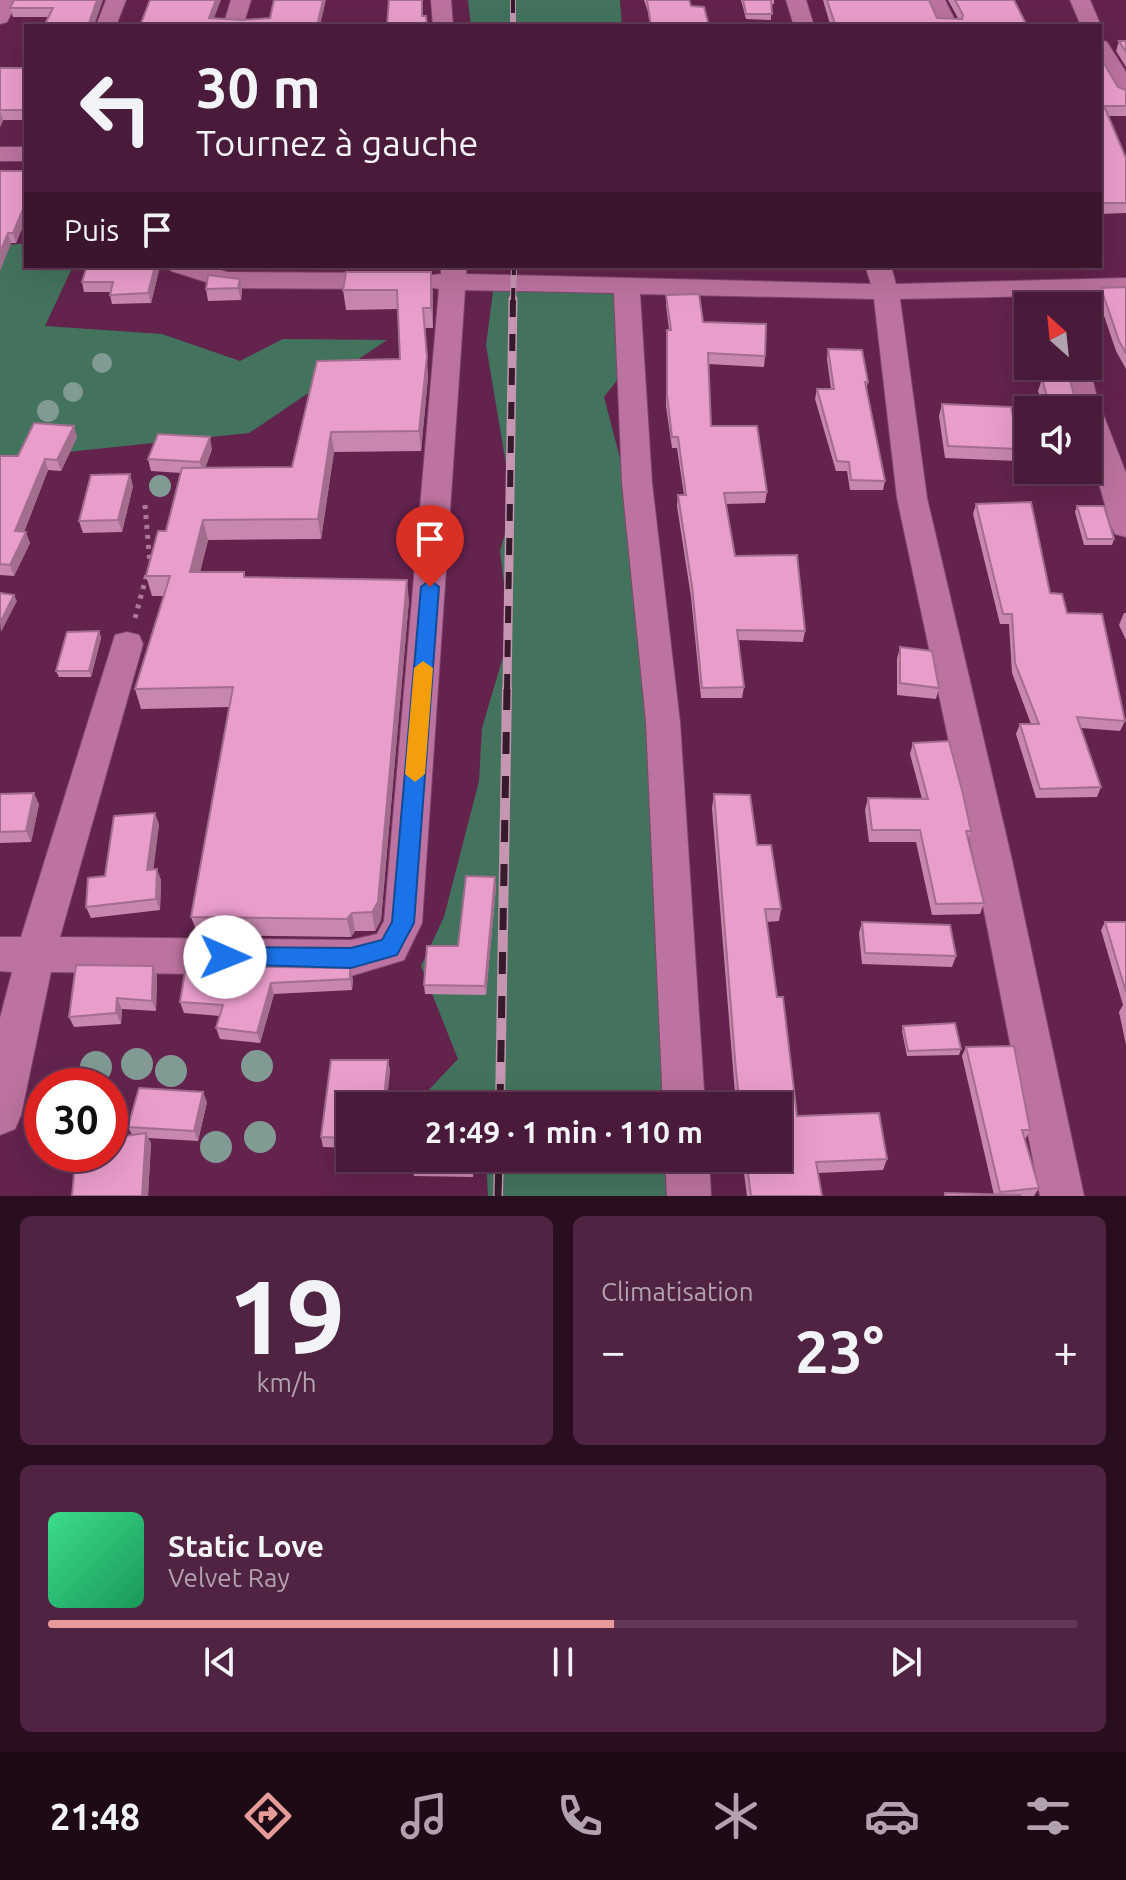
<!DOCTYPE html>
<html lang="fr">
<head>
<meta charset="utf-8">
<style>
	body { margin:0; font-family:Ubuntu,sans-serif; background:#512342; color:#f1f3f6; height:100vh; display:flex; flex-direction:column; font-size:30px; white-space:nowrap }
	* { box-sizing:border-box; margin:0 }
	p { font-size:26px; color:#b2a1af }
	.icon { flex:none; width:44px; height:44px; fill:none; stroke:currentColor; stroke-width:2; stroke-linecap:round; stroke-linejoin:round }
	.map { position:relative; height:1196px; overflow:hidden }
	.panel { display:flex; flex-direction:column; gap:20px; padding:20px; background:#290e20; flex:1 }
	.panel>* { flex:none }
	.top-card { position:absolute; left:24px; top:24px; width:1078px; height:244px; border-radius:0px; box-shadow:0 8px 32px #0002,0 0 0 2px #613854; background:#4a1a3a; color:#f1f3f6; overflow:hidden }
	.needle { width:52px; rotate:333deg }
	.controls { position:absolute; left:1014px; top:292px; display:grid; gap:16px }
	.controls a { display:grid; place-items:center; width:88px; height:88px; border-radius:0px; background:#4a1a3a; box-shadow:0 8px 32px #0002,0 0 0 2px #613854; font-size:40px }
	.speed { position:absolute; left:24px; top:1068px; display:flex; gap:16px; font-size:40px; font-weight:700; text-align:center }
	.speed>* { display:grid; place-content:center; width:104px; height:104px; border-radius:50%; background:#4a1a3a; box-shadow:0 8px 32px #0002,0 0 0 2px #613854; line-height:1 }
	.speed .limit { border:12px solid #d22; background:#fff; color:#111 }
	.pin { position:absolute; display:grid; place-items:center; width:68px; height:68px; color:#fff; margin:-82px -34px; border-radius:50% 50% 50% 0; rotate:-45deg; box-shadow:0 0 8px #0007 }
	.pin .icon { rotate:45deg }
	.me { position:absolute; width:88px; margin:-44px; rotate:91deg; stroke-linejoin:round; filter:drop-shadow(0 0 6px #0008) }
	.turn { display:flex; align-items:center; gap:28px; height:168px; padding:0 40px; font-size:36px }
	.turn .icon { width:104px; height:104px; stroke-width:2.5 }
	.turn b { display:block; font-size:56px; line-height:68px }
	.then { display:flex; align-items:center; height:76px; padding:0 40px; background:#0003; gap:16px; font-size:30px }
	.big { font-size:60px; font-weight:600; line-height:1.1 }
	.panel .card { flex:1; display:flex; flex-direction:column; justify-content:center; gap:12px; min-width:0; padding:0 28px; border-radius:12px; background:#512342 }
	.panel .dial { align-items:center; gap:0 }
	.dial b { font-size:104px; line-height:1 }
	.song { display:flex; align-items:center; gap:24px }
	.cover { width:96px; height:96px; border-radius:12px; background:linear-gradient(135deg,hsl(150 70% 55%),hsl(150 70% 35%)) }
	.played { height:8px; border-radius:4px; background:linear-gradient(90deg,#e69b98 55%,#613854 55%) }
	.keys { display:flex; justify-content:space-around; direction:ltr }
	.heat { display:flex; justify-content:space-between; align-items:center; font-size:44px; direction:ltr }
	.panel .tiles { flex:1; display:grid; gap:20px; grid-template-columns:1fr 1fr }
	.card:last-child { grid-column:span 2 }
	.trip { position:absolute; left:336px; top:1092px; width:456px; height:80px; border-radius:0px; background:#4a1a3a; box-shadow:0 8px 32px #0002,0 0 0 2px #613854; font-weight:600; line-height:80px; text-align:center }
	.tabs { display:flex; height:128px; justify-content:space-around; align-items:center; background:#1e0a17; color:#b2a1af }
	.tabs .icon { width:56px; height:56px }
	.tabs .current { color:#e69b98 }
	.tabs b { font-size:36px; color:#f1f3f6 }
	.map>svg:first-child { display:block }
</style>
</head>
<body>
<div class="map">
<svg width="1126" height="1196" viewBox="0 0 1126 1196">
	<rect width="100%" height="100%" fill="#63234d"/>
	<g fill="#43735d">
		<path d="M468,0H620L622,26H471Z"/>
		<path d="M26,243V266H73L45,326L162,334L240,361L283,339L387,340L249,433L0,459V246Z"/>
		<path d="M495,277L623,286L618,379L604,397L627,485L676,1106H433L422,1097L458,1059L421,966L444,917L479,781L482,728L510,633L500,551L513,506L486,345Z"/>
		<path d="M486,1158H675L680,1196H488Z"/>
	</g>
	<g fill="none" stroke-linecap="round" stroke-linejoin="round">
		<defs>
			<g id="minor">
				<path d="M0,0H18L7,22L0,24Z"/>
				<path d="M106,0H126L116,26H96Z"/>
				<path d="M231,0H251L243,26H223Z"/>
				<path d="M431,0H451L453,26H433Z"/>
				<path d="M786,0H806L814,26H794Z"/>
				<path d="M925,0H945L958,26H938Z"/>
				<path d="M1070,0H1090L1101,26L1100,28L1081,26Z"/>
				<path d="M1100,40L1107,42L1126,72V98L1118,96L1100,65Z"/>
				<rect x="0" y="147" width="26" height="14"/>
				<path d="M167,266H206L227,272L386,273L399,281L386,289L225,288L171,271Z"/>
				<path d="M441,266H467L466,274L871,284L865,266H891L896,284L1126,278V294L900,299L927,498L1012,860L1084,1196H1040L974,860L897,498L874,299L640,294L652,483L680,722L705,1106H663L646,722L622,483L614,293L465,290L422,923L404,960L351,976L51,972L21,1115L15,1129L0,1135V1018L12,972L0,971V937H21L115,635L127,632L139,635L143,644L60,937L351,940L377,934L384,921L439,289L423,286L419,281L423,276L441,274Z"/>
				<path d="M1088,362L1098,401L1126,473V537L1115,534L1111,526L1088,445V410H1074L1063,366H1088Z"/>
				<path d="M665,1158H709L711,1196H667Z"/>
			</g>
		</defs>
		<use href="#minor" stroke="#7f466c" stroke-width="2"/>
		<g stroke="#ad7999" stroke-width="5" stroke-dasharray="4 6" stroke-linecap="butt">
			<path d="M145,505L150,564"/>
			<path d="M135,618L147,574"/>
		</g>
		<use href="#minor" fill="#bc739f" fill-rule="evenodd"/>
		<defs>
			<g id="rail-far2">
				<path d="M513,0V26"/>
				<path d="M513,301L514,266"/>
			</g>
			<path id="rail-far1" d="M507,691L513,299"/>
			<g id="rail">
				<path d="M500,1106L507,689"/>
				<path d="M498,1196L499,1158"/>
			</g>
		</defs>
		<use href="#rail-far2" stroke="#c595b2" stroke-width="6"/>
		<use href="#rail-far1" stroke="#c595b2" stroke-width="9"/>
		<use href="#rail" stroke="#c595b2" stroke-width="10"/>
		<use href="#rail-far2" stroke="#371a2c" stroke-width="4" stroke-dasharray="13" stroke-linecap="butt"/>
		<use href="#rail-far1" stroke="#371a2c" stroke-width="6" stroke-dasharray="17" stroke-linecap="butt"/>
		<use href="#rail" stroke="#371a2c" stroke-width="7" stroke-dasharray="22" stroke-linecap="butt"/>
	</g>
	<g fill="#819a94">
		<circle cx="102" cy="363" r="10"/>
		<circle cx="73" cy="392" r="10"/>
		<circle cx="48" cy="411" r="11"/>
		<circle cx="160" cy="486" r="11"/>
		<circle cx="137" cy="1064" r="16"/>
		<circle cx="257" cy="1066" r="16"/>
		<circle cx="96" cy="1067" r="16"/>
		<circle cx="171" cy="1071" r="16"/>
		<circle cx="260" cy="1137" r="16"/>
		<circle cx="216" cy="1147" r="16"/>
	</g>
	<g fill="#c887af">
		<path d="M103,0L48,17H13L10,8Z"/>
		<path d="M644,0H689L691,6L709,26H650L648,12Z"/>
		<path d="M741,0H774V4H771V20L746,19Z"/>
		<path d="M823,0H929L937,18H958L948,0H1014L1027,26L830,24Z"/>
		<path d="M1119,41H1126V67L1116,51Z"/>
		<path d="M1100,52V57L1118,87L1126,90V116H1108L1126,158V213L1100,214Z"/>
		<path d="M26,63V120H3L0,127V68H23Z"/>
		<path d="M0,171H26V219L16,243H11L0,270Z"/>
		<path d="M160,266L151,303L112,304L110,295L111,292H84L82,282Z"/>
		<path d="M219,266H293L292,269Z"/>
		<path d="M319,266H434V270H351Z"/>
		<path d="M803,266H840L839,268L803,267Z"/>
		<path d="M990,266H1023V267L992,269Z"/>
		<path d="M346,272L433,292V328H425L428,377L421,451L334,452L321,539L208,540L200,572L246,577L409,600L381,920L375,931H355L351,937L198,935L191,917L229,707L141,709L135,689L164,596H152L146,576L166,531L181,473L151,471L148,459L212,449L205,468L292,467L400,359L398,309L346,310L343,290Z"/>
		<path d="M240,279L242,291L241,300L208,301L206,289Z"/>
		<path d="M1126,287V369L1116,351L1098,298L1101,288Z"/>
		<path d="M666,295L703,322L765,356L764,367L708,364L711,426L767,492L765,503L726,504L735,556L805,631L803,642L738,640L744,687L742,698H701L691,597L677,506L678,495H684L677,448H672L666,406L667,341V330H669L666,305Z"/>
		<path d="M828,349L868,382L866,390L885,481L883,490H850L847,471H836L815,399L817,389H831L827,359Z"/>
		<path d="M1042,379L1075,399L1087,410H1044L1038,391Z"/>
		<path d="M942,404L1020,449L1017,461L945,458L939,416Z"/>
		<path d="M1088,416L1094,449L1089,461H1088Z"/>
		<path d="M77,437L61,471L48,470L24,532L30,543L14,576L0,575V456H18Z"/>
		<path d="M133,486L122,532L83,533L79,521Z"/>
		<path d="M976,504L1067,613L1125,721L1120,731L1081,728L1101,787L1097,797L1036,798L1016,734L1020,724H1031L1012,673L1009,624H1000L973,514Z"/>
		<path d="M1077,506L1114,539L1112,545H1084L1075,512Z"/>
		<path d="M1124,613H1126V640L1119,625Z"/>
		<path d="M99,631L101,638L91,677H59L56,671Z"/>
		<path d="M900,647L939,688L936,699L897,695V659Z"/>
		<path d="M913,743L971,831L968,839L984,903L980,914L932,915L916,842H869L865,810L868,798L922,799L910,754Z"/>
		<path d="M0,794L39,804L31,842L0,843Z"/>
		<path d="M714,794L757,845L781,909L779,921L767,922L777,997L797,1116L887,1159L883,1170L818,1173L822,1196H747L742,1158H778V1106H736L712,808Z"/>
		<path d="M159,824L153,870L161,880L160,910L91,918L86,907L105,876Z"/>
		<path d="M496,887L486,995L425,994L424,985L458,946Z"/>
		<path d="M862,922L956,956L952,967L862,964L859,933Z"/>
		<path d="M1105,922H1126V1045L1119,1012L1123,1005L1101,930Z"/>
		<path d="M153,966L157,976L156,1011L122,1009L121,1024L74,1027L69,1017Z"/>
		<path d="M186,966L353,979L352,990L274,994L260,1043L220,1039L216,1028L220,1016L184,1013L180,1002Z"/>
		<path d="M903,1026L961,1049L959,1055L907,1056L902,1031Z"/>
		<path d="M966,1047L1030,1130L1026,1138H1024L1039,1188L1034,1196H944L945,1193L994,1195L962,1056Z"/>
		<path d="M388,1060L390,1071L386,1106H350V1148L323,1147L321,1137Z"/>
		<path d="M207,1102L198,1141L148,1138L151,1143L148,1196H72L132,1135L128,1127Z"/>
		<path d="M415,1158H474L473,1177L414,1176L413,1171Z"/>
	</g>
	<g fill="#a36e8e">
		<path d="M97,0H103L94,26H88Z"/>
		<path d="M216,0H221L211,26L209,18Z"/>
		<path d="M323,0H326L320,26H317Z"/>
		<path d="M0,111L3,120L0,127Z"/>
		<path d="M26,202V219L16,243L13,233Z"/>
		<path d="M8,233L11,243L0,270V252Z"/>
		<path d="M155,266H160L151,303L148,293Z"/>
		<path d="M431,272L433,292V328L431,308Z"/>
		<path d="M240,279L242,291L241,300L238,288Z"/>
		<path d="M423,308L428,377L421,451L419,431Z"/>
		<path d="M74,426L77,437L61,471L57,460Z"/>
		<path d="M331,432L334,452L321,539L318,519Z"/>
		<path d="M210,437L212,449L203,474L200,462Z"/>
		<path d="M45,459L48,470L20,542L15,531Z"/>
		<path d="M130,474L133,486L122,532L118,520Z"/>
		<path d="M203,520L208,540L195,592L190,572Z"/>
		<path d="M26,532L30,543L14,576L10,565Z"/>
		<path d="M407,580L409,600L381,920L375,931L372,912Z"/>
		<path d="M14,595L17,601L1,632L0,623Z"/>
		<path d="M99,631L101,638L91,677L89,671Z"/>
		<path d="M34,793L39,804L31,842L26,831Z"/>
		<path d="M155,813L159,824L152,882L147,870Z"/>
		<path d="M157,869L161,880L160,910L156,899Z"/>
		<path d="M495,877L496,887L486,995L485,986Z"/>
		<path d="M352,913L355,931L351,937L347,919Z"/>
		<path d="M153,966L157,976L156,1011L152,1001Z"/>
		<path d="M350,968L353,979L352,990L350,979Z"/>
		<path d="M271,983L274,994L260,1043L257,1033Z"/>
		<path d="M117,998L122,1009L121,1024L116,1013Z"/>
		<path d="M388,1060L390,1071L386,1106H383Z"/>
		<path d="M203,1092L207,1102L198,1141L194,1131Z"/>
		<path d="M146,1133L151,1143L148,1196H142Z"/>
	</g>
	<g fill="#e99dcb" stroke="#a36e8e" stroke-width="2">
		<path d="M14,0H97L88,26H44L53,8H10Z"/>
		<path d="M150,0H216L209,18L242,20L270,18L274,0H323L317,26H140Z"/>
		<path d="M389,0H422V16H426L427,26H387Z"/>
		<path d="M647,0H689L691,6L704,7L709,26H651Z"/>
		<path d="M743,0H771L772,14H746Z"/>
		<path d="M827,0H929L937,18L962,19L963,15L955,0H1014L1027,26H831L830,24H835Z"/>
		<path d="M1119,41H1126V52Z"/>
		<path d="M1100,52V57L1118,87L1126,90V106H1104L1126,158V203H1100Z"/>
		<path d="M26,63V110H0V68H23Z"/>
		<path d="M0,171H26V202L13,233H8L0,252Z"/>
		<path d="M87,266H155L148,293L110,295L113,282H82Z"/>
		<path d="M346,272H431V308H423L427,357L419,431L331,432L318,519L203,520L190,572H244V577L407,580L378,902L372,912L352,913L347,919L191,917L233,687L135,689L170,576H146L158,531H166L182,468L292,467L317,361L400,359L397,290H343Z"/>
		<path d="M208,275L240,279L238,288L206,289Z"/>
		<path d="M1126,287V353L1119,341L1101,288Z"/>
		<path d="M699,294L703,322L766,324L765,356L708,353L711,426H757L767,492L724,493L735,556L797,555L805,631L737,630L744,687L702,688L692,586L678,495H686L678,437H672L667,395V330H671L666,295Z"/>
		<path d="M828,349L862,350L868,382H865L885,481L851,480L849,462L837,461L817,389H834Z"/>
		<path d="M1042,379L1070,380L1075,399L1087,410H1051Z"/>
		<path d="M942,404L1011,407L1020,449L948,446Z"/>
		<path d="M1088,416L1094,449H1088Z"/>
		<path d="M34,423L74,426L57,460L45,459L15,531L26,532L10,565L0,564V456H18Z"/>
		<path d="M158,434L210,437L200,462L148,459Z"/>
		<path d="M130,474L118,520L79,521L91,475Z"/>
		<path d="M1031,502L1050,593L1062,594L1067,613L1102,614L1125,721L1077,717L1101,787L1040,789L1020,724H1039L1015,663L1012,614H1003L976,504Z"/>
		<path d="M1077,506H1104L1114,539H1087Z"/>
		<path d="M0,593L14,595L0,623Z"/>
		<path d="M99,631L89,671H56L67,632Z"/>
		<path d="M900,647L932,651L939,688L900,683Z"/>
		<path d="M949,741L963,794L971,831H966L984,903L936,904L920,830H872L868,798L928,799L913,743Z"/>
		<path d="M34,793L26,831L0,832V794Z"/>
		<path d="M714,794L750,795L757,845H771L781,909H765L777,997H783L797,1116L879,1113L887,1159L816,1162L822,1196H751L746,1158H778V1106H740L736,1071Z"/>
		<path d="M155,813L147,870L157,869L156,899L86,907L88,878L105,876L114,816Z"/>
		<path d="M466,876L495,877L485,986L424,985L427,946H458Z"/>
		<path d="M862,922L950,925L956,956L865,953Z"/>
		<path d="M1105,922H1126V992Z"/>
		<path d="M76,965L153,966L152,1001L117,998L116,1013L69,1017Z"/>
		<path d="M186,966L350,968V979L271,983L257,1033L216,1028L223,1005L180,1002Z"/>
		<path d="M955,1023L961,1049L908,1051L903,1026Z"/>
		<path d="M1014,1046L1030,1130H1022L1039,1188L1000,1192L966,1047Z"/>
		<path d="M331,1060H388L383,1106H350V1138L321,1137Z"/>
		<path d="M139,1088L203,1092L194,1131L128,1127Z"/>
		<path d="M146,1133L142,1196H72L76,1154H110V1138Z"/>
		<path d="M415,1158H473L472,1172L413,1171Z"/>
		<path d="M945,1193L1020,1195V1196H945Z"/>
	</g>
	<path fill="#1a73e8" stroke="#114b97" stroke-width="2" d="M430,580L439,587L414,923L397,955L351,968L217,964L214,957L217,950L225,947L351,948L382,940L392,922L421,587Z"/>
	<path fill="#f59e0b" d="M423,661L433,668L425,774L415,782L405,774L414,668Z"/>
</svg>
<div class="controls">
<a><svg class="needle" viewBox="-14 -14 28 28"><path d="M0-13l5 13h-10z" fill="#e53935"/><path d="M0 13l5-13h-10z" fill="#b2a1af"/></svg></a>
<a><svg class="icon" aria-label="sound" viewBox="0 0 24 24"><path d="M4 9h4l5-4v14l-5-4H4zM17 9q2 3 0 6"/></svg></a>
</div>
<div class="speed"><div class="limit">30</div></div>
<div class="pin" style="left:430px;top:587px;background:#d93025"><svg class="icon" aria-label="arrive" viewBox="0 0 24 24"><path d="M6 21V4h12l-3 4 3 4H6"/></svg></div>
<svg class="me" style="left:225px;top:957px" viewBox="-20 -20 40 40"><circle r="19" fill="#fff"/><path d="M0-13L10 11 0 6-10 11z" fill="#1a73e8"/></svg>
<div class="trip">21:49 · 1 min · 110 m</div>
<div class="top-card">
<div class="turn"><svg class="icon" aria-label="left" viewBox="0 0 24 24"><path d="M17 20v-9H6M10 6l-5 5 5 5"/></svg><div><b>30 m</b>Tournez à gauche</div></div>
<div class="then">Puis<svg class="icon" aria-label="arrive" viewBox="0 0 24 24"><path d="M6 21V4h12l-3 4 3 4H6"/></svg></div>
</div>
</div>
<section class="panel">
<div class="tiles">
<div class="card dial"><b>19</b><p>km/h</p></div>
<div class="card"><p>Climatisation</p>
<div class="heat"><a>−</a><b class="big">23°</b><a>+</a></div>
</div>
<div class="card">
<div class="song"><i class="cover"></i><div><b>Static Love</b><p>Velvet Ray</p></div></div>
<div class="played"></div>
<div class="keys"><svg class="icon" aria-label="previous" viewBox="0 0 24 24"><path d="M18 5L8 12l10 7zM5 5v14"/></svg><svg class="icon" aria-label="pause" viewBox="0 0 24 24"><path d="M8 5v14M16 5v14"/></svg><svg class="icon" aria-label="next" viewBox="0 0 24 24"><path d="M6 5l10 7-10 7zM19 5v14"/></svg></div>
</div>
</div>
</section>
<nav class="tabs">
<b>21:48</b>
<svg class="icon current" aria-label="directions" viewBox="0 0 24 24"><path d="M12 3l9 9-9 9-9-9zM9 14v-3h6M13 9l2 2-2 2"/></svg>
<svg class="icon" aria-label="music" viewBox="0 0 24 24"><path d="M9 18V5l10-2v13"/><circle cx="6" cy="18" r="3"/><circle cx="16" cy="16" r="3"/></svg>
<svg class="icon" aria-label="phone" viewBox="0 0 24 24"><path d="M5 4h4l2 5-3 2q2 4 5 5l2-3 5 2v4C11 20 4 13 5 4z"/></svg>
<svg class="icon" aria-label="climate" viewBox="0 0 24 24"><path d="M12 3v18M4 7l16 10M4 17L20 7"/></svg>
<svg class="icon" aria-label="car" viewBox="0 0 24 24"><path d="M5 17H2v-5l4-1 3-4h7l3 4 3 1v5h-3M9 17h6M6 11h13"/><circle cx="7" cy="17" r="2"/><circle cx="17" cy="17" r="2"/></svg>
<svg class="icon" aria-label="filters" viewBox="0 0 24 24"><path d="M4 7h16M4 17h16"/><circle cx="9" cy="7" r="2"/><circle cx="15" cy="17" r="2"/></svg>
</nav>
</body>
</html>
